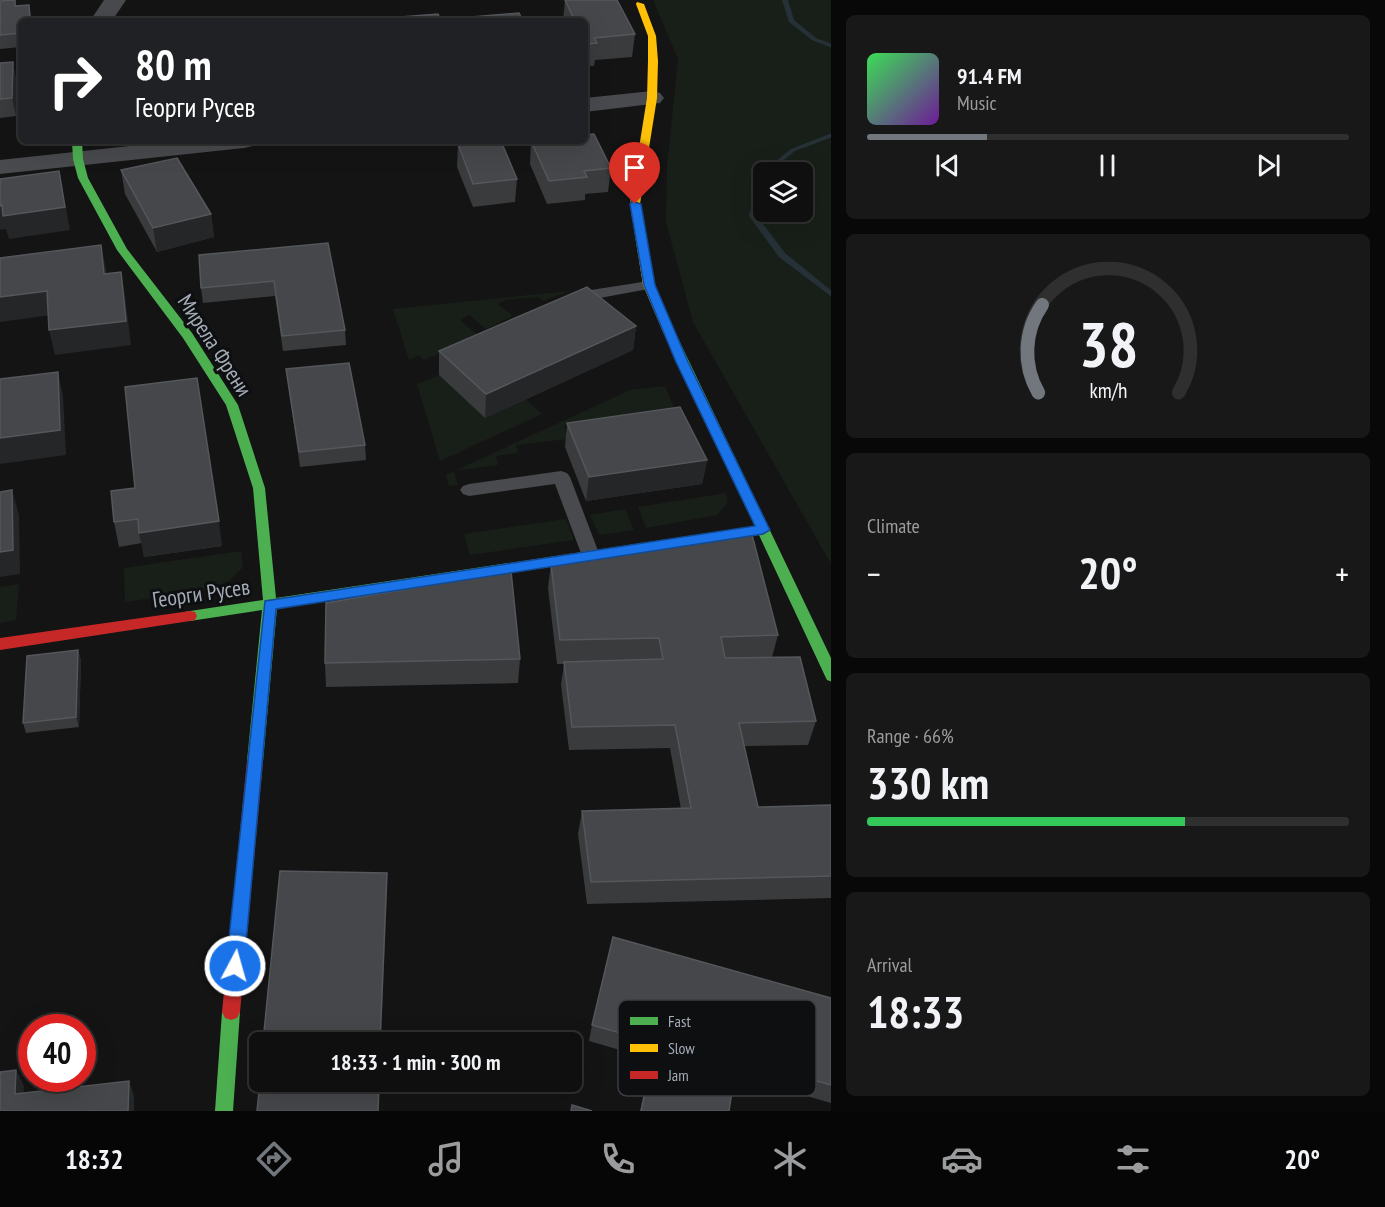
<!DOCTYPE html>
<html lang="en">
<head>
<meta charset="utf-8">
<style>
	body { margin:0; font-family:"PT Sans Narrow",sans-serif; background:#181818; color:#f1f3f6; height:100vh; display:flex; flex-direction:column; font-size:22px; white-space:nowrap }
	* { box-sizing:border-box; margin:0 }
	p { font-size:20px; color:#9b9c9e }
	.icon { flex:none; width:33px; height:33px; fill:none; stroke:currentColor; stroke-width:2; stroke-linecap:round; stroke-linejoin:round }
	.map { position:relative; flex:1; overflow:hidden }
	.details { display:flex; flex-direction:column; gap:15px; padding:15px; background:#080808; width:554px }
	.details>* { flex:none }
	.guide { position:absolute; left:18px; top:18px; width:570px; height:126px; border-radius:9px; box-shadow:0 6px 24px #0002,0 0 0 2px #2f2f2f; background:#202124; color:#fff; overflow:hidden }
	.fabs { position:absolute; left:753px; top:162px; display:grid; gap:12px }
	.fabs a { display:grid; place-items:center; width:60px; height:60px; border-radius:9px; background:#0f0f0f; box-shadow:0 6px 24px #0002,0 0 0 2px #2f2f2f; font-size:30px }
	.speed { position:absolute; left:18px; top:1014px; display:flex; gap:12px; font-size:30px; font-weight:700; text-align:center }
	.speed>* { display:grid; place-content:center; width:78px; height:78px; border-radius:50%; background:#0f0f0f; box-shadow:0 6px 24px #0002,0 0 0 2px #2f2f2f; line-height:1 }
	.speed .limit { border:9px solid #d22; background:#fff; color:#111 }
	.pin { position:absolute; display:grid; place-items:center; width:51px; height:51px; color:#fff; margin:-62px -26px; border-radius:50% 50% 50% 0; rotate:-45deg; box-shadow:0 0 6px #0007 }
	.pin .icon { rotate:45deg }
	.me { position:absolute; width:66px; margin:-33px; rotate:6deg; stroke-linejoin:round; filter:drop-shadow(0 0 4px #0008) }
	.turn { display:flex; align-items:center; gap:21px; height:126px; padding:0 18px; font-size:27px }
	.turn .icon { width:78px; height:78px; stroke-width:2.5 }
	.turn b { display:block; font-size:42px; line-height:51px }
	.big { font-size:45px; font-weight:600; line-height:1.1 }
	.details .tile { flex:1; display:flex; flex-direction:column; justify-content:center; gap:9px; min-width:0; padding:0 21px; border-radius:9px; background:#181818 }
	.details .dial { align-items:center; gap:0 }
	.dial svg { height:156px; overflow:visible; fill:none; stroke:#2f2f2f; stroke-width:7; stroke-linecap:round; text-anchor:middle }
	.dial text { fill:#f1f3f6; stroke:none }
	.song { display:flex; align-items:center; gap:18px }
	.cover { width:72px; height:72px; border-radius:9px; background:linear-gradient(135deg,hsl(130 70% 55%),hsl(280 70% 35%)) }
	.played { height:6px; border-radius:3px; background:linear-gradient(90deg,#72777e 25%,#2f2f2f 25%) }
	.keys { display:flex; justify-content:space-around; direction:ltr }
	.heat { display:flex; justify-content:space-between; align-items:center; font-size:33px; direction:ltr }
	.charge { height:9px; border-radius:4px; background:linear-gradient(90deg,#34c759 66%,#2f2f2f 0) }
	.trip { position:absolute; left:249px; top:1032px; width:333px; height:60px; border-radius:9px; background:#0f0f0f; box-shadow:0 6px 24px #0002,0 0 0 2px #2f2f2f; font-weight:600; line-height:60px; text-align:center }
	.dock { display:flex; height:96px; justify-content:space-around; align-items:center; background:#060606; color:#9b9c9e }
	.dock .icon { width:42px; height:42px }
	.dock .current { color:#72777e }
	.dock b { font-size:27px; color:#f1f3f6 }
	main { display:flex; flex:1; min-height:0 }
	.map>svg:first-child { display:block }
</style>
</head>
<body>
<main>
<div class="map">
<svg width="832" height="1111" viewBox="0 0 832 1111">
	<rect width="100%" height="100%" fill="#141414"/>
	<g fill="#181f18" fill-rule="evenodd">
		<path d="M653,0H831V564L693,322L666,222L667,167L678,59ZM764,172H802V212H764Z"/>
		<path d="M569,291L544,301L538,297L505,300L498,304L513,316L486,329L469,315L460,320L479,336L424,360L419,355L409,360L393,309Z"/>
		<path d="M439,375L485,418L526,399L542,414L440,461L417,384Z"/>
		<path d="M665,386L679,420L604,421L564,426L568,439L516,445L518,453L496,456L498,465L454,471L458,485L449,486L446,475L630,390Z"/>
		<path d="M726,493L728,502L717,515L646,528L638,507Z"/>
		<path d="M625,509L634,530L599,535L590,515Z"/>
		<path d="M566,519L574,540L470,555L464,534Z"/>
		<path d="M241,551L243,567L230,580L213,589L125,602L124,568Z"/>
		<path d="M19,584L16,620L0,623V587Z"/>
	</g>
	<g fill="none" stroke-linecap="round" stroke-linejoin="round">
		<g fill="#263137" fill-rule="evenodd">
			<path d="M782,0H788L794,20L816,38L832,44V48L812,40L789,22Z"/>
			<path d="M832,133V137L795,151L769,172H764V180L757,216L785,253L832,291V297L779,257L749,216L759,175L791,149Z"/>
		</g>
		<g fill="#484a4d" fill-rule="evenodd">
			<path d="M649,281L654,282L656,285L654,288L578,302L571,297L578,292Z"/>
			<path d="M561,471L567,473L570,477L600,556L597,561L591,563L585,561L582,556L555,484L469,496L463,494L460,490L463,486L469,484Z"/>
		</g>
		<g fill="#484a4d" fill-rule="evenodd">
			<path d="M104,0H126L112,21H90Z"/>
			<path d="M652,91L660,93L664,98L660,103L585,112V98Z"/>
			<path d="M176,141H256L253,146L244,148L0,174V160Z"/>
		</g>
		<g fill="#4caf50" fill-rule="evenodd">
			<path d="M72,141H82L83,159L88,178L127,249L192,333L238,405L265,488L276,598L755,526L663,332L669,328L675,332L832,660V682L827,680L825,676L759,535L277,608L263,761L260,765L255,767L250,765L247,761L262,610L190,621L185,620L183,616L185,612L190,611L263,600L253,488L226,405L183,338L117,250L78,178L73,159Z"/>
			<path d="M231,1004L237,1006L240,1012L233,1111H215L222,1012L225,1006Z"/>
		</g>
		<path fill="#ffc107" fill-rule="evenodd" d="M637,2L644,4L656,36L658,61L657,98L640,204L655,285L675,332L669,336L663,332L643,285L630,204L647,98L648,61V36L636,4Z"/>
		<g fill="#c62828" fill-rule="evenodd">
			<path d="M190,611L195,612L197,616L195,620L190,621L0,650V638Z"/>
			<path d="M255,755L260,757L263,761L240,1012L237,1018L231,1020L225,1018L222,1012L247,761L250,757Z"/>
		</g>
	</g>
	<g fill="#393b3d">
		<path d="M15,0L16,6L29,5L32,19L21,21V47L0,49V1Z"/>
		<path d="M565,0L635,34L632,57L595,60L594,66H585V21H563Z"/>
		<path d="M13,62L16,80V116L0,118V63Z"/>
		<path d="M531,141L611,168L608,192L585,194V200L547,204L530,164Z"/>
		<path d="M458,144L517,179L515,202L473,207L457,167Z"/>
		<path d="M121,170L211,214L214,237L157,252L125,194Z"/>
		<path d="M328,243L345,330L346,345L283,351L275,296L203,303L201,288Z"/>
		<path d="M636,326L633,350L485,418L439,375V351Z"/>
		<path d="M286,369L365,445L366,460L300,467L288,384Z"/>
		<path d="M567,423L707,460L702,484L586,501L565,447Z"/>
		<path d="M111,491L222,546L144,557L142,543L119,547L114,522Z"/>
		<path d="M551,564L778,635L772,657L816,721L808,745L744,746L758,807L831,805V898L587,904L578,834L582,811L681,809L670,748L569,750L561,685L564,664H557L548,588Z"/>
		<path d="M78,650L81,661L79,727L26,733L23,723Z"/>
		<path d="M520,659L518,683L326,687L325,663Z"/>
		<path d="M831,998V1103L735,1075L729,1111H640L651,1059L589,1041L592,1025Z"/>
	</g>
	<g fill="#252627">
		<path d="M29,5L32,19V21H30Z"/>
		<path d="M13,62L16,80V116L12,98Z"/>
		<path d="M59,171L70,230L9,239L6,229L0,230V206Z"/>
		<path d="M211,214L214,237L157,252L153,228Z"/>
		<path d="M101,245L106,269L109,298L104,274Z"/>
		<path d="M121,272L125,296L131,345L55,355L49,330Z"/>
		<path d="M47,291L52,315L0,322V297Z"/>
		<path d="M636,326L633,350L485,418L486,394Z"/>
		<path d="M58,372L63,396L66,455L0,464V438Z"/>
		<path d="M707,460L702,484L586,501L589,477Z"/>
		<path d="M12,490L19,515L20,574L0,577V552Z"/>
		<path d="M219,521L222,546L144,557L139,533Z"/>
		<path d="M78,650L81,661L79,727L76,717Z"/>
		<path d="M387,873V890L381,1042H380Z"/>
		<path d="M16,1070L24,1086L22,1110L15,1094Z"/>
		<path d="M129,1081L134,1096V1111H128Z"/>
		<path d="M379,1082H380L379,1111H378Z"/>
	</g>
	<g fill="#45474a" stroke="#54575b" stroke-width="1.5">
		<path d="M15,0V6L29,5L30,21H21V33L0,35V1Z"/>
		<path d="M565,0H617L635,34L594,38L597,43L586,44L585,42V21H575Z"/>
		<path d="M519,13L523,21H474L472,17Z"/>
		<path d="M438,14L441,21H402L401,17Z"/>
		<path d="M13,62L12,98L0,99V63Z"/>
		<path d="M594,134L611,168L584,171L587,177L549,181L531,141H585V135Z"/>
		<path d="M486,141H501L517,179L473,184L458,144Z"/>
		<path d="M177,158L211,214L153,228L121,170Z"/>
		<path d="M59,171L65,207L3,216L2,205L0,206V179Z"/>
		<path d="M328,243L345,330L282,336L274,281L201,288L199,255Z"/>
		<path d="M101,245L104,274L121,272L126,321L49,330L47,291L0,297V258Z"/>
		<path d="M587,287L636,326L486,394L439,351Z"/>
		<path d="M349,363L365,445L299,452L286,369Z"/>
		<path d="M58,372L60,430L0,438V379Z"/>
		<path d="M197,378L219,521L139,533L138,519L114,522L111,491L135,488L125,387Z"/>
		<path d="M680,407L707,460L589,477L567,423Z"/>
		<path d="M12,490L13,550L0,552V492Z"/>
		<path d="M751,531L778,635L721,637L725,658L800,657L816,721L739,723L758,807L831,805V876L591,882L582,811L691,808L675,725L572,727L564,662L663,659L659,638L560,640L551,564Z"/>
		<path d="M511,571L520,659L325,663L326,603Z"/>
		<path d="M78,650L76,717L23,723L27,656Z"/>
		<path d="M280,871L387,873L380,1042H263Z"/>
		<path d="M613,937L831,998V1085L737,1058L729,1111H641L656,1043L592,1025Z"/>
		<path d="M16,1070L15,1094L129,1081L128,1111H0V1072Z"/>
		<path d="M260,1082H379L378,1111H257Z"/>
		<path d="M572,1105L592,1111H571Z"/>
	</g>
	<path fill="#1a73e8" stroke="#114b97" stroke-width="1.5" d="M632,201L641,204L655,285L688,362L770,530L763,534L276,609L244,966L241,972L235,974L229,972L226,966L265,601L755,526L676,362L644,285L630,204Z"/>
	<g text-anchor="middle" stroke-width="6" stroke-linejoin="round" paint-order="stroke">
		<g font-size="22" fill="#a4acb7" stroke="#0e0f10">
			<text transform="translate(215 345) rotate(57)" y="8">Мирела Френи</text>
			<text transform="translate(201 593) rotate(-8)" y="8">Георги Русев</text>
		</g>
	</g>
	<rect x="618" y="1000" width="198" height="96" rx="9" fill="#0e0f10" stroke="#3b3e42" stroke-width="1.5"/>
	<rect x="630" y="1017" width="28" height="8" fill="#4caf50"/>
	<rect x="630" y="1044" width="28" height="8" fill="#ffc107"/>
	<rect x="630" y="1071" width="28" height="8" fill="#c62828"/>
	<g font-size="16" fill="#a4acb7">
		<text x="668" y="1027">Fast</text>
		<text x="668" y="1054">Slow</text>
		<text x="668" y="1081">Jam</text>
	</g>
</svg>
<div class="fabs">
<a><svg class="icon" aria-label="layers" viewBox="0 0 24 24"><path d="M12 4l9 5-9 5-9-5zM3 14l9 5 9-5"/></svg></a>
</div>
<div class="speed"><div class="limit">40</div></div>
<div class="pin" style="left:635px;top:204px;background:#d93025"><svg class="icon" aria-label="arrive" viewBox="0 0 24 24"><path d="M6 21V4h12l-3 4 3 4H6"/></svg></div>
<svg class="me" style="left:235px;top:966px" viewBox="-20 -20 40 40"><circle r="17" fill="#1a73e8" stroke="#fff" stroke-width="3"/><path d="M0-11L8 9 0 5-8 9z" fill="#fff"/></svg>
<div class="trip">18:33 · 1 min · 300 m</div>
<div class="guide">
<div class="turn"><svg class="icon" aria-label="right" viewBox="0 0 24 24"><path d="M7 20v-9h11M14 6l5 5-5 5"/></svg><div><b>80 m</b>Георги Русев</div></div>
</div>
</div>
<section class="details">
<div class="tile">
<div class="song"><i class="cover"></i><div><b>91.4 FM</b><p>Music</p></div></div>
<div class="played"></div>
<div class="keys"><svg class="icon" aria-label="previous" viewBox="0 0 24 24"><path d="M18 5L8 12l10 7zM5 5v14"/></svg><svg class="icon" aria-label="pause" viewBox="0 0 24 24"><path d="M8 5v14M16 5v14"/></svg><svg class="icon" aria-label="next" viewBox="0 0 24 24"><path d="M6 5l10 7-10 7zM19 5v14"/></svg></div>
</div>
<div class="tile dial"><svg viewBox="0 0 100 80">
<path d="M14 69A42 42 0 1 1 86 69"/>
<path d="M14 69A42 42 0 0 1 16 24" stroke="#72777e"/>
<text x="50" y="56" font-size="32" font-weight="700">38</text>
<text x="50" y="72" font-size="11">km/h</text>
</svg></div>
<div class="tile"><p>Climate</p>
<div class="heat"><a>−</a><b class="big">20°</b><a>+</a></div>
</div>
<div class="tile"><p>Range · 66%</p><b class="big">330 km</b><div class="charge"></div></div>
<div class="tile"><p>Arrival</p><b class="big">18:33</b></div>
</section>
</main>
<nav class="dock">
<b>18:32</b>
<svg class="icon current" aria-label="directions" viewBox="0 0 24 24"><path d="M12 3l9 9-9 9-9-9zM9 14v-3h6M13 9l2 2-2 2"/></svg>
<svg class="icon" aria-label="music" viewBox="0 0 24 24"><path d="M9 18V5l10-2v13"/><circle cx="6" cy="18" r="3"/><circle cx="16" cy="16" r="3"/></svg>
<svg class="icon" aria-label="phone" viewBox="0 0 24 24"><path d="M5 4h4l2 5-3 2q2 4 5 5l2-3 5 2v4C11 20 4 13 5 4z"/></svg>
<svg class="icon" aria-label="climate" viewBox="0 0 24 24"><path d="M12 3v18M4 7l16 10M4 17L20 7"/></svg>
<svg class="icon" aria-label="car" viewBox="0 0 24 24"><path d="M5 17H2v-5l4-1 3-4h7l3 4 3 1v5h-3M9 17h6M6 11h13"/><circle cx="7" cy="17" r="2"/><circle cx="17" cy="17" r="2"/></svg>
<svg class="icon" aria-label="filters" viewBox="0 0 24 24"><path d="M4 7h16M4 17h16"/><circle cx="9" cy="7" r="2"/><circle cx="15" cy="17" r="2"/></svg>
<b>20°</b>
</nav>
</body>
</html>
